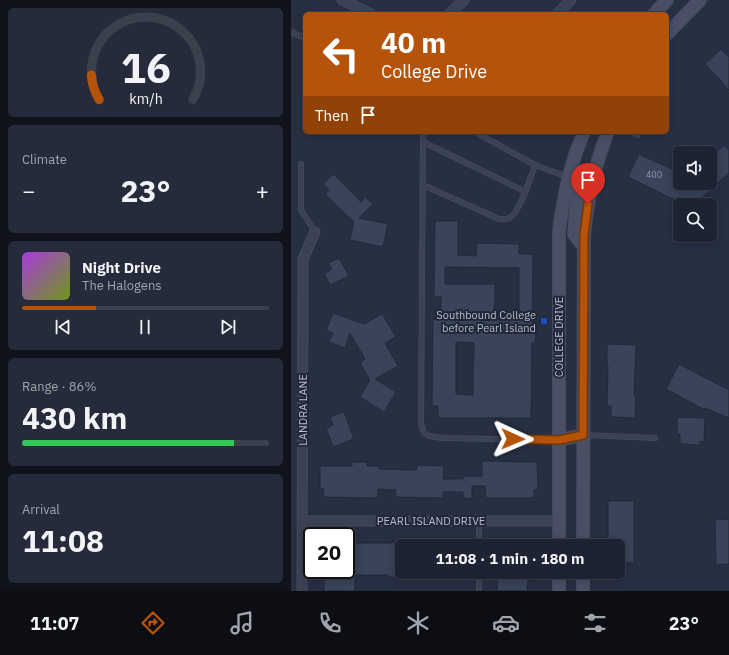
<!DOCTYPE html>
<html lang="en">
<head>
<meta charset="utf-8">
<style>
	body { margin:0; font-family:"IBM Plex Sans",sans-serif; background:#252b3a; color:#f1f3f6; height:100vh; display:flex; flex-direction:column; font-size:15px; white-space:nowrap }
	* { box-sizing:border-box; margin:0 }
	p { font-size:13px; color:#a0a4ac }
	.icon { flex:none; width:22px; height:22px; fill:none; stroke:currentColor; stroke-width:2; stroke-linecap:round; stroke-linejoin:round }
	.map { position:relative; flex:1; overflow:hidden }
	.sheet { display:flex; flex-direction:column; gap:8px; padding:8px; background:#10131c; width:291px }
	.sheet>* { flex:none }
	.guide { position:absolute; left:12px; top:12px; width:366px; height:122px; border-radius:6px; box-shadow:0 2px 10px #0003,0 0 0 1px #3b404d; background:#b45309; color:#fff; overflow:hidden }
	.tools { position:absolute; left:382px; top:146px; display:grid; gap:8px }
	.tools a { display:grid; place-items:center; width:44px; height:44px; border-radius:6px; background:#1d2332; box-shadow:0 2px 10px #0003,0 0 0 1px #3b404d; font-size:20px }
	.speed { position:absolute; left:12px; top:527px; display:flex; gap:8px; font-size:20px; font-weight:700; text-align:center }
	.speed>* { display:grid; place-content:center; width:52px; height:52px; border-radius:50%; background:#1d2332; box-shadow:0 2px 10px #0003,0 0 0 1px #3b404d; line-height:1 }
	.speed .limit { border:2px solid #111; border-radius:6px; background:#fff; color:#111 }
	.pin { position:absolute; display:grid; place-items:center; width:34px; height:34px; color:#fff; margin:-41px -17px; border-radius:50% 50% 50% 0; rotate:-45deg; box-shadow:0 0 4px #0007 }
	.pin .icon { rotate:45deg }
	.me { position:absolute; width:44px; margin:-22px; rotate:91deg; stroke-linejoin:round; filter:drop-shadow(0 0 3px #0008) }
	.turn { display:flex; align-items:center; gap:14px; height:84px; padding:0 12px; font-size:18px }
	.turn .icon { width:52px; height:52px; stroke-width:2.5 }
	.turn b { display:block; font-size:28px; line-height:34px }
	.then { display:flex; align-items:center; height:38px; padding:0 12px; background:#0003; gap:8px; font-size:15px }
	.big { font-size:30px; font-weight:700; line-height:1.1 }
	.sheet .widget { flex:1; display:flex; flex-direction:column; justify-content:center; gap:6px; min-width:0; padding:0 14px; border-radius:6px; background:#252b3a }
	.sheet .dial { align-items:center; gap:0 }
	.dial svg { height:104px; overflow:visible; fill:none; stroke:#3b404d; stroke-width:7; stroke-linecap:round; text-anchor:middle }
	.dial text { fill:#f1f3f6; stroke:none }
	.song { display:flex; align-items:center; gap:12px }
	.cover { width:48px; height:48px; border-radius:6px; background:linear-gradient(135deg,hsl(280 70% 55%),hsl(80 70% 35%)) }
	.played { height:4px; border-radius:2px; background:linear-gradient(90deg,#b45309 30%,#3b404d 30%) }
	.keys { display:flex; justify-content:space-around; direction:ltr }
	.heat { display:flex; justify-content:space-between; align-items:center; font-size:22px; direction:ltr }
	.charge { height:6px; border-radius:3px; background:linear-gradient(90deg,#34c759 86%,#3b404d 0) }
	.trip { position:absolute; left:104px; top:539px; width:230px; height:40px; border-radius:6px; background:#1d2332; box-shadow:0 2px 10px #0003,0 0 0 1px #3b404d; font-weight:700; line-height:40px; text-align:center }
	.tabs { display:flex; height:64px; justify-content:space-around; align-items:center; background:#0c0e14; color:#a0a4ac }
	.tabs .icon { width:28px; height:28px }
	.tabs .current { color:#b45309 }
	.tabs b { font-size:18px; color:#f1f3f6 }
	main { display:flex; flex:1; min-height:0 }
	.map>svg:first-child { display:block }
</style>
</head>
<body>
<main>
<section class="sheet">
<div class="widget dial"><svg viewBox="0 0 100 80">
<path d="M14 69A42 42 0 1 1 86 69"/>
<path d="M14 69A42 42 0 0 1 8 50" stroke="#b45309"/>
<text x="50" y="56" font-size="32" font-weight="700">16</text>
<text x="50" y="72" font-size="11">km/h</text>
</svg></div>
<div class="widget"><p>Climate</p>
<div class="heat"><a>−</a><b class="big">23°</b><a>+</a></div>
</div>
<div class="widget">
<div class="song"><i class="cover"></i><div><b>Night Drive</b><p>The Halogens</p></div></div>
<div class="played"></div>
<div class="keys"><svg class="icon" aria-label="previous" viewBox="0 0 24 24"><path d="M18 5L8 12l10 7zM5 5v14"/></svg><svg class="icon" aria-label="pause" viewBox="0 0 24 24"><path d="M8 5v14M16 5v14"/></svg><svg class="icon" aria-label="next" viewBox="0 0 24 24"><path d="M6 5l10 7-10 7zM19 5v14"/></svg></div>
</div>
<div class="widget"><p>Range · 86%</p><b class="big">430 km</b><div class="charge"></div></div>
<div class="widget"><p>Arrival</p><b class="big">11:08</b></div>
</section>
<div class="map">
<svg width="438" height="591" viewBox="0 0 438 591">
	<rect width="100%" height="100%" fill="#272f43"/>
	<g fill="#394359" stroke="#22293a" fill-rule="evenodd">
		<path d="M430,49L438,57V90L414,64Z"/>
		<path d="M433,145L438,150V173L403,205H394L337,177L348,154L389,173V183H419V158Z"/>
		<path d="M43,174L70,202L74,197L82,204L68,218L97,224L92,247L59,240L63,222L34,194L38,190L32,184Z"/>
		<path d="M144,221H167V255L185,256L186,243L228,244V254H242L241,332H245L244,343H241L240,418H147V406H141L142,319H150V297H143ZM154,267L228,268V320H203L204,284H154ZM165,342L183,343L182,395L165,394Z"/>
		<path d="M48,258L58,276L39,285L33,274L41,269L37,263Z"/>
		<path d="M42,313L73,324L91,314L105,337L94,343L107,366L84,379L105,392L93,412L69,397L79,380L69,363L74,359L59,333L54,348L38,342L42,333L35,331Z"/>
		<path d="M316,344L345,345L343,396H345L344,418L320,417V406H316L317,366H316Z"/>
		<path d="M388,364L438,390V418L414,408V410L375,389Z"/>
		<path d="M53,412L63,439L42,447L35,428L42,425L39,417Z"/>
		<path d="M386,417L414,418L413,442L409,441V445L389,444V434H386Z"/>
		<path d="M191,461L246,462L247,490H243V498H195L194,486H181V499L172,498V492H152V498L104,497L105,490L87,489V498L32,497L33,489H29V466H61V462H76V466H88V469L125,470L126,465L153,466L152,479H172V476H191Z"/>
		<path d="M317,501H343V563H327V546H317Z"/>
		<path d="M438,519V564L425,565L424,520Z"/>
		<path d="M55,543H111V577H97V575H64V591H33V570H55Z"/>
		<path d="M207,572H250L249,581L237,580L236,591H206Z"/>
	</g>
	<g fill="none" stroke-linecap="round" stroke-linejoin="round">
		<defs>
			<g id="lane">
				<path d="M0,32L14,38"/>
				<path d="M132,132L130,424L133,433L138,436L151,438L267,440"/>
				<path d="M184,132L244,165"/>
				<path d="M339,132L347,135"/>
				<path d="M132,142L233,191"/>
				<path d="M10,164V210L24,232"/>
				<path d="M132,185L208,219C212,219 216,220 220,217C229,211 240,176 244,165L277,177"/>
				<path d="M294,435L364,438"/>
				<path d="M188,546V521"/>
				<path d="M188,591V572"/>
			</g>
			<g id="street">
				<path d="M51,0L80,14"/>
				<path d="M158,14L173,0"/>
				<path d="M266,14L280,0"/>
				<path d="M12,521H268"/>
				<path d="M11,591L12,259L24,232"/>
			</g>
			<g id="secondary">
				<path d="M363,14L376,0"/>
				<path d="M376,34L409,0"/>
				<path d="M277,177L287,186L283,234L293,247"/>
				<path d="M268,440L292,435"/>
				<path d="M268,546V232C272,197 279,164 293,132"/>
				<path d="M292,546L293,235C297,199 303,165 317,132"/>
				<path d="M268,572V591"/>
				<path d="M292,591V572"/>
			</g>
		</defs>
		<use href="#lane" stroke="#454b5c" stroke-width="6"/>
		<use href="#street" stroke="#454b5c" stroke-width="11"/>
		<use href="#secondary" stroke="#454b5c" stroke-width="14"/>
		<use href="#lane" stroke="#3b4253" stroke-width="4.5"/>
		<use href="#street" stroke="#3b4253" stroke-width="9"/>
		<use href="#secondary" stroke="#495066" stroke-width="12"/>
	</g>
	<g fill="none" stroke-linecap="round" stroke-linejoin="round">
		<defs>
			<path id="route" d="M222,439L268,440L292,435L293,235L297,204"/>
		</defs>
		<use href="#route" stroke="#753606" stroke-width="10"/>
		<use href="#route" stroke="#b45309" stroke-width="7"/>
	</g>
	<rect fill="#1a4fb4" stroke="#202738" stroke-width="1.5" x="249" y="317" width="8" height="8" rx="2"/>
	<g text-anchor="middle" stroke-width="4" stroke-linejoin="round" paint-order="stroke">
		<g font-size="9" fill="#969cae">
			<text x="363" y="178">400</text>
		</g>
		<g font-size="11" fill="#b8bdcc" stroke="#202738" text-anchor="end">
			<text x="245" y="319">Southbound College<tspan x="245" dy="13">before Pearl Island</tspan></text>
		</g>
		<g font-size="11" fill="#b8bdcc" stroke="#202738">
			<text transform="translate(268 337) rotate(-90)" y="4">COLLEGE DRIVE</text>
			<text transform="translate(12 410) rotate(-90)" y="4">LANDRA LANE</text>
			<text x="140" y="525">PEARL ISLAND DRIVE</text>
		</g>
	</g>
</svg>
<div class="tools">
<a><svg class="icon" aria-label="sound" viewBox="0 0 24 24"><path d="M4 9h4l5-4v14l-5-4H4zM17 9q2 3 0 6"/></svg></a>
<a><svg class="icon" aria-label="search" viewBox="0 0 24 24"><circle cx="10" cy="10" r="6"/><path d="M15 15l6 6"/></svg></a>
</div>
<div class="speed"><div class="limit">20</div></div>
<div class="pin" style="left:297px;top:204px;background:#d93025"><svg class="icon" aria-label="arrive" viewBox="0 0 24 24"><path d="M6 21V4h12l-3 4 3 4H6"/></svg></div>
<svg class="me" style="left:222px;top:439px" viewBox="-20 -20 40 40"><path d="M0-17L14 15 0 8-14 15z" fill="#b45309" stroke="#fff" stroke-width="4"/></svg>
<div class="trip">11:08 · 1 min · 180 m</div>
<div class="guide">
<div class="turn"><svg class="icon" aria-label="left" viewBox="0 0 24 24"><path d="M17 20v-9H6M10 6l-5 5 5 5"/></svg><div><b>40 m</b>College Drive</div></div>
<div class="then">Then<svg class="icon" aria-label="arrive" viewBox="0 0 24 24"><path d="M6 21V4h12l-3 4 3 4H6"/></svg></div>
</div>
</div>
</main>
<nav class="tabs">
<b>11:07</b>
<svg class="icon current" aria-label="directions" viewBox="0 0 24 24"><path d="M12 3l9 9-9 9-9-9zM9 14v-3h6M13 9l2 2-2 2"/></svg>
<svg class="icon" aria-label="music" viewBox="0 0 24 24"><path d="M9 18V5l10-2v13"/><circle cx="6" cy="18" r="3"/><circle cx="16" cy="16" r="3"/></svg>
<svg class="icon" aria-label="phone" viewBox="0 0 24 24"><path d="M5 4h4l2 5-3 2q2 4 5 5l2-3 5 2v4C11 20 4 13 5 4z"/></svg>
<svg class="icon" aria-label="climate" viewBox="0 0 24 24"><path d="M12 3v18M4 7l16 10M4 17L20 7"/></svg>
<svg class="icon" aria-label="car" viewBox="0 0 24 24"><path d="M5 17H2v-5l4-1 3-4h7l3 4 3 1v5h-3M9 17h6M6 11h13"/><circle cx="7" cy="17" r="2"/><circle cx="17" cy="17" r="2"/></svg>
<svg class="icon" aria-label="filters" viewBox="0 0 24 24"><path d="M4 7h16M4 17h16"/><circle cx="9" cy="7" r="2"/><circle cx="15" cy="17" r="2"/></svg>
<b>23°</b>
</nav>
</body>
</html>
